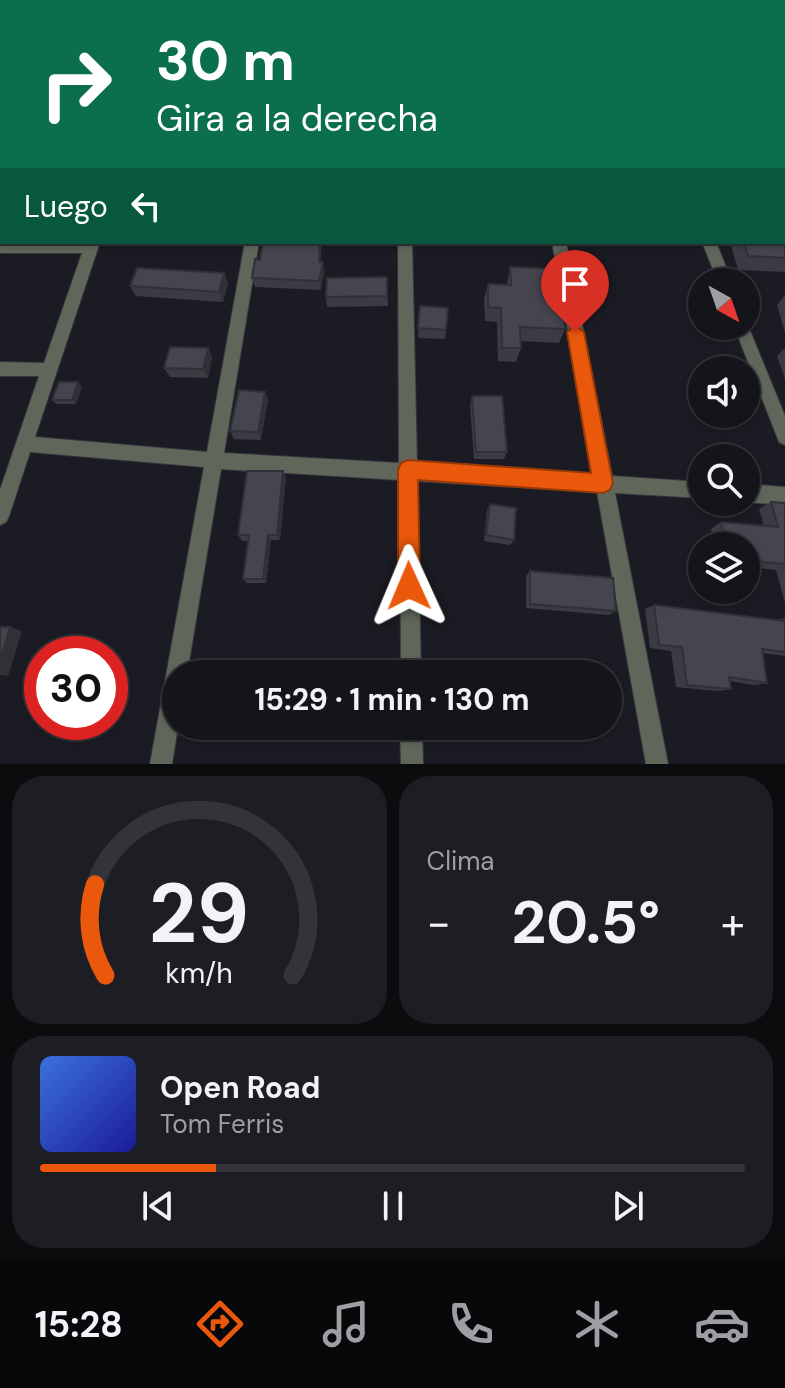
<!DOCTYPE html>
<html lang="es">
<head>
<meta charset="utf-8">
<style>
	body { margin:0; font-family:"DM Sans",sans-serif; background:#1d1e23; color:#f1f3f6; height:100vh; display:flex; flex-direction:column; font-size:30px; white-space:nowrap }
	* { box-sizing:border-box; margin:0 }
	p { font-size:26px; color:#9d9fa2 }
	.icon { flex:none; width:44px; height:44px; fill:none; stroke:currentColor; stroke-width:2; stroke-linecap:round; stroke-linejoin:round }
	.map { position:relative; height:764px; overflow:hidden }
	.details { display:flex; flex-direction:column; gap:12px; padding:12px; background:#0b0c0e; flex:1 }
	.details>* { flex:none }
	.hud { position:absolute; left:0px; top:0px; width:786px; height:244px; box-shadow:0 2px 6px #0004,0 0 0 2px #333439; background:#0b6e4f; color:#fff; overflow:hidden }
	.needle { width:52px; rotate:140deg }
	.controls { position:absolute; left:688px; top:268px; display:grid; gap:16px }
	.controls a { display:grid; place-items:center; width:72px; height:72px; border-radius:50%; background:#14151a; box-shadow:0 2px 6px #0004,0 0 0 2px #333439; font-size:40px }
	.speed { position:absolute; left:24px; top:636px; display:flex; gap:16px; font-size:40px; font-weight:700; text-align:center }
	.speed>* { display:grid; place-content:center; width:104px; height:104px; border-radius:50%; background:#14151a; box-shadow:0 2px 6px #0004,0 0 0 2px #333439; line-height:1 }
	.speed .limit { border:12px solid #d22; background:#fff; color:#111 }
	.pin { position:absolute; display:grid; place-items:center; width:68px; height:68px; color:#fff; margin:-82px -34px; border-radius:50% 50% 50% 0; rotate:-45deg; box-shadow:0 0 8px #0007 }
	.pin .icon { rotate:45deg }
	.me { position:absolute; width:88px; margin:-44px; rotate:359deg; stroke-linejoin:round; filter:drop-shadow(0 0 6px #0008) }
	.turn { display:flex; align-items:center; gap:28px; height:168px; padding:0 24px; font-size:36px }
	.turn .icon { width:104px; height:104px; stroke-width:2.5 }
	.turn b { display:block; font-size:56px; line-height:68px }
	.then { display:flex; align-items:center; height:76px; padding:0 24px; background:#0003; gap:16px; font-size:30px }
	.big { font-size:60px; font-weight:700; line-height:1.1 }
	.details .card { flex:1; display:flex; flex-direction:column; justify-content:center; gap:12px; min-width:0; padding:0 28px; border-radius:32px; background:#1d1e23 }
	.details .dial { align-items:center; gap:0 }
	.dial svg { height:208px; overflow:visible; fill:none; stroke:#333439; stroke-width:7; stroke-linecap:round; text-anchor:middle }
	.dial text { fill:#f1f3f6; stroke:none }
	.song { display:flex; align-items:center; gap:24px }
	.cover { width:96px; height:96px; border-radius:12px; background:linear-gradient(135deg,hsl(220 70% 55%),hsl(240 70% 35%)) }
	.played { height:8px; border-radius:4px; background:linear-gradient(90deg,#ea580c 25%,#333439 25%) }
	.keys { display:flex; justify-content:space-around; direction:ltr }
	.heat { display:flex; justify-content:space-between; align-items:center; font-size:44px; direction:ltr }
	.details .tiles { flex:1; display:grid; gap:12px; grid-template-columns:1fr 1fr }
	.card:last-child { grid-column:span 2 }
	.trip { position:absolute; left:162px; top:660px; width:460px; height:80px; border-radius:40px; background:#14151a; box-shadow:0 2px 6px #0004,0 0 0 2px #333439; font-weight:700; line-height:80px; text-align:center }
	.tabs { display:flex; height:128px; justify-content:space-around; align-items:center; background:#08080a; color:#9d9fa2 }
	.tabs .icon { width:56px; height:56px }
	.tabs .active { color:#ea580c }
	.tabs b { font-size:36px; color:#f1f3f6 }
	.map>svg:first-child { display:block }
</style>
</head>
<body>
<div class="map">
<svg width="785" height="764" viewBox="0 0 785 764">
	<rect width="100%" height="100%" fill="#1b1c23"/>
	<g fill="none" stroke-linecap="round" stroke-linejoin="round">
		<defs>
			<g id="minor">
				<rect x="634" y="0" width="10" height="2"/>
				<rect x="784" y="22" width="1" height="6"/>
				<rect x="0" y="157" width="2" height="8"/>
				<rect x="784" y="189" width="1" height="8"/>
				<path d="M100,242L35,437L207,452L245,242H259L224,453L399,463L398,242H412L417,464L594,475L552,242H566L612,476L702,482V498L615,493L668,764H646L597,492L417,481L421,674H401L400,480L221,469L187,674H176V726H178L172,764H150L204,467L30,452L9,516L6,522L0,525V490L39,376H0V362L44,363L82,253H0V243Z"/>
				<path d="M702,242H716L732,282H718Z"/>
				<path d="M746,321L785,416V445L779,442L777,437L734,326H746Z"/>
				<path d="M746,484L785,487V505L746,502Z"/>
				<path d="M400,726H422L423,764H401Z"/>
			</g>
		</defs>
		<use href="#minor" stroke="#383940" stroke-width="2"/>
		<use href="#minor" fill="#60675a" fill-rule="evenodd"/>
	</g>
	<g fill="#3a3b43">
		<path d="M785,225V272L738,270L730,242H784Z"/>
		<path d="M321,262L324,272L321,290L255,287L252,278Z"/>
		<path d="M510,267L565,329L559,343L520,341L521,348L516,362L498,361L497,322L485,321L484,299L488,284H507Z"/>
		<path d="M224,273L228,283L223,302L136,296L130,286Z"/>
		<path d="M387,277L388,306L327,307L326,297Z"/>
		<path d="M700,289H702V326H735L728,334L701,332L693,299Z"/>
		<path d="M785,295V333L777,305Z"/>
		<path d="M420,306L446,330L445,339L418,338Z"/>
		<path d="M208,348L212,357L208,378L170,377L164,368Z"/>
		<path d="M785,348V379L777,356Z"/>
		<path d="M82,386L76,404H56L52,400Z"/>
		<path d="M265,392L268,400L261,440L234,439L230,431Z"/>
		<path d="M472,396L507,452L504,459H474L470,405Z"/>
		<path d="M283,471L286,478L280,540H271L266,583H247L243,579L248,541H242L238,535Z"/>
		<path d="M771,502L785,503V603L776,570L746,567V546H714L711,529L721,522L764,526L759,509Z"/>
		<path d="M490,504L514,540L510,545L484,541L487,510Z"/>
		<path d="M530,571L616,611L609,615L526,608V576Z"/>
		<path d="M654,605L778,620L785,618V656L763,653L767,683L754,685L729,681L731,689L718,691L676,687L671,651L650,648L645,609Z"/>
	</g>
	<g fill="#303037">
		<path d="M320,242H322L320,272L319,262Z"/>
		<path d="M323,262L324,272L321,290L319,281Z"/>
		<path d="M224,273L228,283L223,302L219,292Z"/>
		<path d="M208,348L212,357L208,378L203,369Z"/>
		<path d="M78,382L82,386L76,404L72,400Z"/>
		<path d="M265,392L268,400L261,440L258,432Z"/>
		<path d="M283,471L286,478L280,540L277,535Z"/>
		<path d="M268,535L271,540L266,583L263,579Z"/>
		<path d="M10,627L22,631L8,676L0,675V661Z"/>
	</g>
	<g fill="#44454e" stroke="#303037" stroke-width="2">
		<rect x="784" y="142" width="1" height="34"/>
		<path d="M784,225L785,258L748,256L744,242H784Z"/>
		<path d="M263,242H320L319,262H323L319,281L252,278L255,259L260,260Z"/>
		<path d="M510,267L559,269L565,329L520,327L521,348H502L501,308L488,307V284L511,285Z"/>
		<path d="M137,268L224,273L219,292L130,286Z"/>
		<path d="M387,277V296L326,297L327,278Z"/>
		<path d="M420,306L448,308L446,330L418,328Z"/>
		<path d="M170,347L208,348L203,369L164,368Z"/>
		<path d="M59,382H78L72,400H52Z"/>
		<path d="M239,390L265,392L258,432L230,431Z"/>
		<path d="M472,396H502L507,452H476Z"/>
		<path d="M247,471H283L277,535H268L263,579H243L249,535H238Z"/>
		<path d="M771,502L785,503V564L746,560V546H726L721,522L778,527Z"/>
		<path d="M490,504L516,508L514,540L486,535Z"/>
		<path d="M530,571L613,578L616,611L530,604Z"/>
		<path d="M654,605L785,621V652L762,649L767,683L729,677L731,689L687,685L682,647L659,645Z"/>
		<path d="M0,627H10L0,661Z"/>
	</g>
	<path fill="#ea580c" stroke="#983908" stroke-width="2" d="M575,325L584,332L613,483L610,490L603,493L418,480L420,586L417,594L409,597L402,594L398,586V470L401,463L408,460L591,473L567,332Z"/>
</svg>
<div class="controls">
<a><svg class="needle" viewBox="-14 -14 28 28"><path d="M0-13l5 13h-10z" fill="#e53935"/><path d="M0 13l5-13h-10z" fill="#9d9fa2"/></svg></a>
<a><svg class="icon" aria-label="sound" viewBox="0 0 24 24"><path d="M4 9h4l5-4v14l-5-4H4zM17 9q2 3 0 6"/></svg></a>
<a><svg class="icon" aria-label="search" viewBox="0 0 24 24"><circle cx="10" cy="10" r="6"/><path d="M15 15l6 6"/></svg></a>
<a><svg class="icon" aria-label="layers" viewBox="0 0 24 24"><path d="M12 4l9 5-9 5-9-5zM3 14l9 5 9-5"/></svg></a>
</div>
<div class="speed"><div class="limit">30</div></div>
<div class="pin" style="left:575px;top:332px;background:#d93025"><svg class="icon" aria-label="arrive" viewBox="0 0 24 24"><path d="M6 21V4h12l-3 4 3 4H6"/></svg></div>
<svg class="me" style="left:409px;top:586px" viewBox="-20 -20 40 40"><path d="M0-17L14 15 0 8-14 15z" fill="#ea580c" stroke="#fff" stroke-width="4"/></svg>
<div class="trip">15:29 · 1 min · 130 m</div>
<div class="hud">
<div class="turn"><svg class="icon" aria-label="right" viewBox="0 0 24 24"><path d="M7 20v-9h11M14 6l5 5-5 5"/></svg><div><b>30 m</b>Gira a la derecha</div></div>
<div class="then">Luego<svg class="icon" aria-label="left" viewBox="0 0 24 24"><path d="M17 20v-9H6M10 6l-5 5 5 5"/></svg></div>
</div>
</div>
<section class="details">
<div class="tiles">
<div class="card dial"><svg viewBox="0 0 100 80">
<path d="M14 69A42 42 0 1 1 86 69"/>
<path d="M14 69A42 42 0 0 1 10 34" stroke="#ea580c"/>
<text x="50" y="56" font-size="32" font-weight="700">29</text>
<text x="50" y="72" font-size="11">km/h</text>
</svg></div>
<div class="card"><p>Clima</p>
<div class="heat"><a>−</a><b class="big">20.5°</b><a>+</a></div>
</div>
<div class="card">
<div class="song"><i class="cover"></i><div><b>Open Road</b><p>Tom Ferris</p></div></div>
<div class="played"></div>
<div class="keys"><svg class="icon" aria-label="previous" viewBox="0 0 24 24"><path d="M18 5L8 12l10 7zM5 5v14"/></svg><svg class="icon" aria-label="pause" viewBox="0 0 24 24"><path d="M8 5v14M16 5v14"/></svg><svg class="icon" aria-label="next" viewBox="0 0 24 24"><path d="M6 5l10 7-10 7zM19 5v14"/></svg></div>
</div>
</div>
</section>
<nav class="tabs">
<b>15:28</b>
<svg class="icon active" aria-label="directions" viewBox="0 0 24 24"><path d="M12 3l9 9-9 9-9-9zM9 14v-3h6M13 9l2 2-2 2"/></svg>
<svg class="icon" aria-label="music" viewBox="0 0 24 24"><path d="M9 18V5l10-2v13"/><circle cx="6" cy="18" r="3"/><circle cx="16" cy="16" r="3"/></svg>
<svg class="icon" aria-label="phone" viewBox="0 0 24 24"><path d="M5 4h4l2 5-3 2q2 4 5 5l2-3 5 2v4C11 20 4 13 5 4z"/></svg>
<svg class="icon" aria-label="climate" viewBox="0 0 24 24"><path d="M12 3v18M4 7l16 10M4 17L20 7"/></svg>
<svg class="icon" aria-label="car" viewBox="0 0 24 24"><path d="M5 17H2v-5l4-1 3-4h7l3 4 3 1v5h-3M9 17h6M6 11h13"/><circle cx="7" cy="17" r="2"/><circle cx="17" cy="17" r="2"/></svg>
</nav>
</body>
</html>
